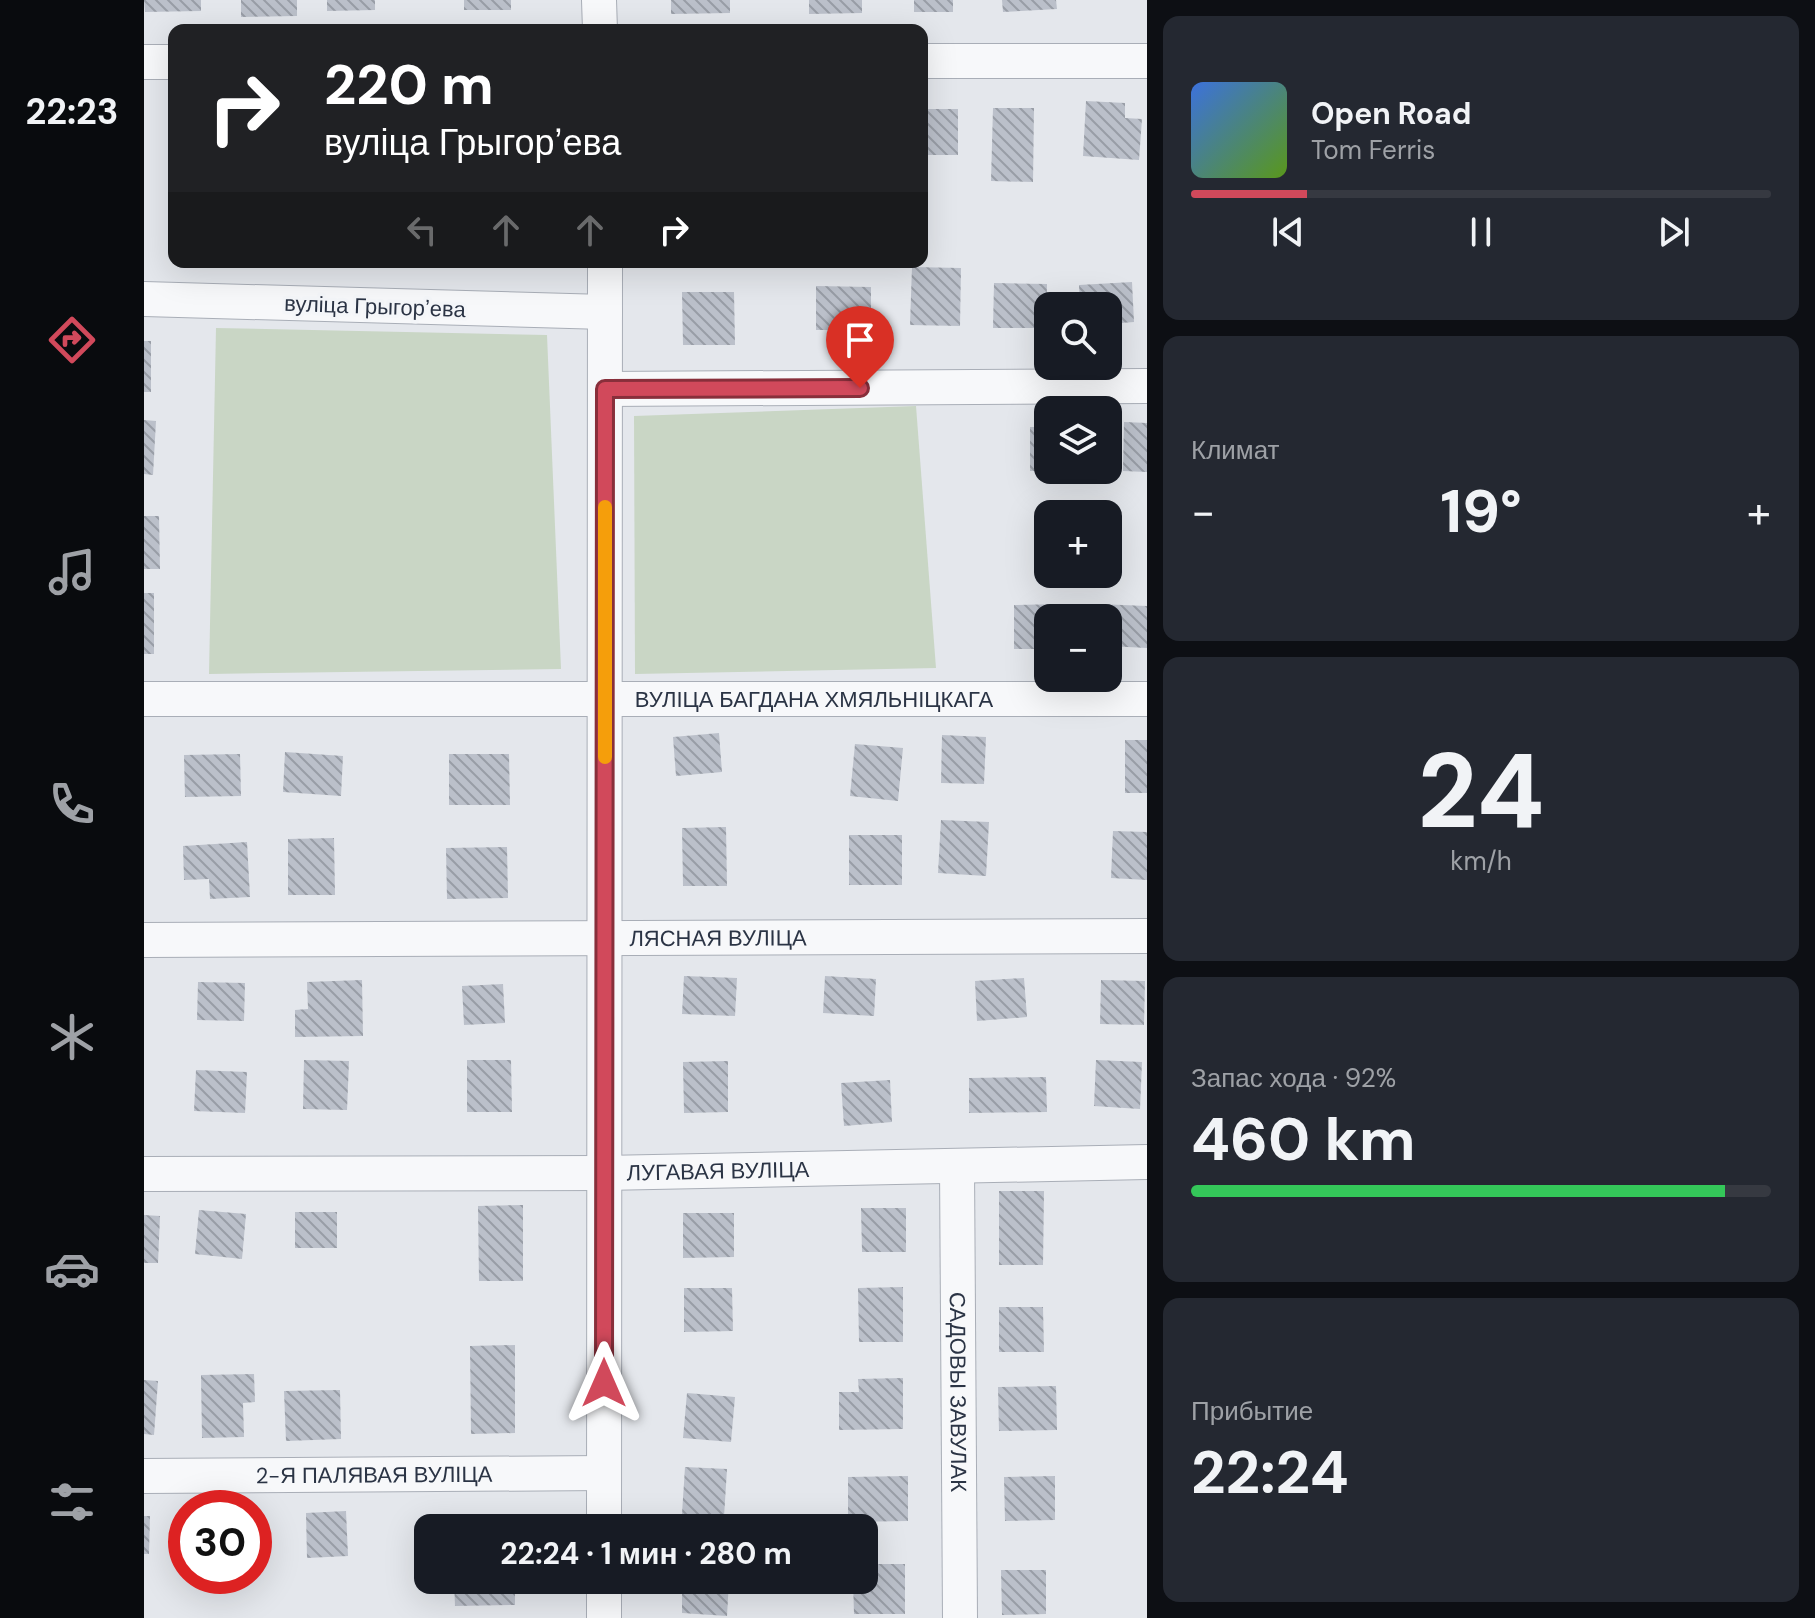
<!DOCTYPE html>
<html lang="ru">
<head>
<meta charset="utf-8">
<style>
	body { margin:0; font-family:"DM Sans",sans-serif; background:#242831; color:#f1f3f6; height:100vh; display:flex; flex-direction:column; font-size:30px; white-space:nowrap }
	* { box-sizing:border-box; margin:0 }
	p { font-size:26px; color:#9ea1a6 }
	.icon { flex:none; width:44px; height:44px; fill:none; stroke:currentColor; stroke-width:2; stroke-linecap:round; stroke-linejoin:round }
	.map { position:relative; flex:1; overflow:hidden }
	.panel { display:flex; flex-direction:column; gap:16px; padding:16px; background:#0d0f14; width:668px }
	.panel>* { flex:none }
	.top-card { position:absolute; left:24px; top:24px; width:760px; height:244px; border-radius:16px; box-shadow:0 8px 32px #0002; background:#202124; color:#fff; overflow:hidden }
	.buttons { position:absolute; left:890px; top:292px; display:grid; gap:16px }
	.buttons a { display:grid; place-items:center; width:88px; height:88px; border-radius:16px; background:#171b24; box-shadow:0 8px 32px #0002; font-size:40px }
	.speed { position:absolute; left:24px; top:1490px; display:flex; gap:16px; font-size:40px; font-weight:700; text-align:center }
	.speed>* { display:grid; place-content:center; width:104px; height:104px; border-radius:50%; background:#171b24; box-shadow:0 8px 32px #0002; line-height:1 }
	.speed .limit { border:12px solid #d22; background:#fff; color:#111 }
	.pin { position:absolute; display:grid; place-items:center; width:68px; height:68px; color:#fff; margin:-82px -34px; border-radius:50% 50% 50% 0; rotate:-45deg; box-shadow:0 0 8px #0007 }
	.pin .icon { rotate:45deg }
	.me { position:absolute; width:88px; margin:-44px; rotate:0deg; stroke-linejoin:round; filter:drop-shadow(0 0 6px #0008) }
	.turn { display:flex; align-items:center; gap:28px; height:168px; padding:0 24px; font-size:36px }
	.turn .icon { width:104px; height:104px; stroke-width:2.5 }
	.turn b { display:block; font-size:56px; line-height:68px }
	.lanes { display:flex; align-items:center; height:76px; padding:0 24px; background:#0003; justify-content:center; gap:40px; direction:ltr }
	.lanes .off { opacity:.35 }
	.big { font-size:60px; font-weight:700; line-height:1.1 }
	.panel .card { flex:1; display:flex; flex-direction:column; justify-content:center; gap:12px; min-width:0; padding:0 28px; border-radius:16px; background:#242831 }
	.panel .dial { align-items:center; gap:0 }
	.dial b { font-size:104px; line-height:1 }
	.song { display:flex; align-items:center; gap:24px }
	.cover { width:96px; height:96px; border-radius:12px; background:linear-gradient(135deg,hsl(220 70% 55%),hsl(90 70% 35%)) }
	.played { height:8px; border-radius:4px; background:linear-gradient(90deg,#d1495b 20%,#363941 20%) }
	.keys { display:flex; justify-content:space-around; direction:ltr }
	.heat { display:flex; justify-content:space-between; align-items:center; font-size:44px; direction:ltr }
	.charge { height:12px; border-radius:6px; background:linear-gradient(90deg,#34c759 92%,#363941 0) }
	.trip { position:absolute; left:270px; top:1514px; width:464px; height:80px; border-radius:16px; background:#171b24; box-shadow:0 8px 32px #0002; font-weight:700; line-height:80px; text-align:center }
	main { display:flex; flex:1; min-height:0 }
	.tabs { display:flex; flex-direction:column; width:144px; justify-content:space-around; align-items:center; background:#090b0e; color:#9ea1a6 }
	.tabs .icon { width:56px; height:56px }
	.tabs .current { color:#d1495b }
	.tabs b { font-size:36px; color:#f1f3f6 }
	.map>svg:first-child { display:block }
</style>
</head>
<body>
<main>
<nav class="tabs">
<b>22:23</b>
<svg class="icon current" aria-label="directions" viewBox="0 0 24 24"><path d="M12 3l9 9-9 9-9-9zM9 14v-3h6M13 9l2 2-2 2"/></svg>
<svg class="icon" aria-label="music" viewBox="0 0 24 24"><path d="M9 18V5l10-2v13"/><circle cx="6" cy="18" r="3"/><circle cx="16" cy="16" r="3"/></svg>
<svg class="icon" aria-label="phone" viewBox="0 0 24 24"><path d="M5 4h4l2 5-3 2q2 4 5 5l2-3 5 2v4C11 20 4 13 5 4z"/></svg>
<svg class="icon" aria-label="climate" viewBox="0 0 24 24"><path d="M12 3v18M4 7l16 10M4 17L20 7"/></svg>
<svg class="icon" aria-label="car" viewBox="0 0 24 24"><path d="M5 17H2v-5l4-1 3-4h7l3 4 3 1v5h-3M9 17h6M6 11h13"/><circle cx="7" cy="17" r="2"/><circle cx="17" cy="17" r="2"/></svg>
<svg class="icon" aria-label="filters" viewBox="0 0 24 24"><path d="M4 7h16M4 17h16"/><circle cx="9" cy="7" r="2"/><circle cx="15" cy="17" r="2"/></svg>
</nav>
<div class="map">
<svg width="1003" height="1618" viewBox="0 0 1003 1618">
	<defs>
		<pattern id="building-back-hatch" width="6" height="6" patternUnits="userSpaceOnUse" patternTransform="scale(2)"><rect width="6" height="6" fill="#bbc0ca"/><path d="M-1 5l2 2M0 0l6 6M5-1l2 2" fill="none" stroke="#989da6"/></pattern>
	</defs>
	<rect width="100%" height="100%" fill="#e4e7ec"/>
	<g fill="#c9d6c5">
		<path d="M72,328L403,335L417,669L65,674Z"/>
		<path d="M772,406L792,668L491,674L490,416Z"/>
	</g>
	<g fill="url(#building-back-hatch)">
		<path d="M0,0H57V11L1,12Z"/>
		<path d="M97,0H153V16L97,17Z"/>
		<path d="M183,0H231V10L183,11Z"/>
		<rect x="320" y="0" width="47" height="10"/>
		<path d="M527,0H586V13L527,14Z"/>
		<path d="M665,0H718V13L665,14Z"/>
		<rect x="770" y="0" width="39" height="12"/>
		<path d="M858,0H912L913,9L859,12Z"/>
		<path d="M942,101L981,103V118L998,119L995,160L939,156Z"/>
		<path d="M849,108H890L889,182L847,181Z"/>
		<rect x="778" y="109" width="36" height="46"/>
		<path d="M768,267L817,268L816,326L766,325Z"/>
		<path d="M988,282L990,322L964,324V306H936L935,285Z"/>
		<path d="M850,283L903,284L902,328H849Z"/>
		<path d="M672,286L727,287V330H672Z"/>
		<path d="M538,292H590L591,345H539Z"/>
		<rect x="0" y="341" width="7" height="51"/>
		<path d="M0,420L12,421L9,475L0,474Z"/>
		<path d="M980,422L1003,423V472L979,471Z"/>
		<rect x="886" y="427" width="18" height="44"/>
		<path d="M0,516H15L16,569H0Z"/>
		<rect x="0" y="593" width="10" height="61"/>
		<path d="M916,604L917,618H904V649H870V605Z"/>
		<path d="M954,604L1003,606V648L964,646V618H954Z"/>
		<path d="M575,733L578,772L532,776L529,737Z"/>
		<path d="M798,735L842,737L840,784L797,783Z"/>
		<rect x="981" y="740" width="22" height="53"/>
		<path d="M711,744L759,748L754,801L706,796Z"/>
		<path d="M141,752L199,756L197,796L139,792Z"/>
		<path d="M96,754L97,796L41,797L40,755Z"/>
		<path d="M305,754H365L366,805H305Z"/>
		<path d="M797,820L845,822L842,876L794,873Z"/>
		<path d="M582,827L583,886H539L538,828Z"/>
		<path d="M969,831L1003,832V880L967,878Z"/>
		<rect x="705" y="835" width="53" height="50"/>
		<path d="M190,838L191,895H144V839Z"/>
		<path d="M103,842L106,897L66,899L65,879L40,880L39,846Z"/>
		<path d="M363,847L364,898L303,899L302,848Z"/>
		<path d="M540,976L593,978L591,1016L538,1014Z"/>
		<path d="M681,976L732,979L730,1016L679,1013Z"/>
		<path d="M880,978L883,1017L833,1021L831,981Z"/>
		<path d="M218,980L219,1036L151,1037V1010L164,1009L163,982Z"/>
		<path d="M957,980L1001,981L1000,1025L956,1024Z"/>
		<path d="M54,982L101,983L100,1021L53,1020Z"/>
		<path d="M359,984L361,1023L320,1025L318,986Z"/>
		<path d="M160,1060L205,1061L203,1110L159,1109Z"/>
		<path d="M323,1060H367L368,1112H323Z"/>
		<path d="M952,1060L998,1062L996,1109L950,1106Z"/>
		<path d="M584,1061V1112L540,1113L539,1062Z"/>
		<path d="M52,1070L103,1072L101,1113L50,1111Z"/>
		<path d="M902,1077L903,1112L825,1113V1078Z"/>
		<path d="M746,1080L748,1122L700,1126L697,1083Z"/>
		<path d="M855,1191H900L899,1265H855Z"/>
		<path d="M379,1205V1281H335L334,1206Z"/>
		<path d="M717,1208H762V1252H718Z"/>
		<path d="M55,1210L102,1214L98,1259L51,1254Z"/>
		<rect x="151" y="1212" width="42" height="36"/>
		<path d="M539,1213H590V1257L539,1258Z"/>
		<path d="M0,1215L16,1216L14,1263H0Z"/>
		<path d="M759,1287V1342H715L714,1288Z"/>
		<path d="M540,1288H588L589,1331L540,1332Z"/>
		<path d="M855,1307H899L900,1352H855Z"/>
		<path d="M371,1345V1433L327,1434L326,1346Z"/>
		<path d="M110,1374L111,1402L99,1403L100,1437L58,1438L57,1375Z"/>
		<path d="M759,1378V1429L695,1430V1392H715L714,1379Z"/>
		<path d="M0,1380L14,1381L10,1435L0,1434Z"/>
		<path d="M912,1386L913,1430L855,1431L854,1387Z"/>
		<path d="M196,1390L197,1439L142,1441L140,1391Z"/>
		<path d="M543,1393L591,1397L587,1442L539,1438Z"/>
		<path d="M541,1467L583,1469L580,1517L538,1514Z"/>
		<path d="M764,1476V1521L704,1522V1477Z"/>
		<path d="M911,1476V1520L861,1521L860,1477Z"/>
		<path d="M202,1511L204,1556L163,1558L162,1513Z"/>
		<path d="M0,1516H6L5,1554H0Z"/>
		<path d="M371,1521V1528H310V1522Z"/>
		<path d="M720,1564H761V1614H710L709,1580H720Z"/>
		<path d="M857,1570H902V1614L858,1615Z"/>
		<path d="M310,1580H371V1605L311,1606Z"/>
		<path d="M538,1580H585L583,1616L538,1613Z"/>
	</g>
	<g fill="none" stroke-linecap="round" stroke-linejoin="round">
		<defs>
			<g id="minor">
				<path d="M455,0L456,30"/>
				<path d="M778,61H1003"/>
				<path d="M0,62H30"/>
				<path d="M0,299L461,312"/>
				<path d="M461,389L1003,386"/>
				<path id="s1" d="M0,699H1003"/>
				<path id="s2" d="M0,940L1003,936"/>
				<path id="s3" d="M813,1166L816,1618"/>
				<path id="s4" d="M0,1174L460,1173L1003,1162"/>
				<path id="s5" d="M0,1476L460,1473"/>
				<path d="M460,1528L461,262"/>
				<path d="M460,1618V1580"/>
			</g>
		</defs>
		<use href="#minor" stroke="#a9aeb7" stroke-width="36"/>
		<use href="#minor" stroke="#f7f8fa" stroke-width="34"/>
	</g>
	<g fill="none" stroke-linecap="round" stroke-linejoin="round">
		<defs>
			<path id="route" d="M460,1383L461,389L716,388"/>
		</defs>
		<use href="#route" stroke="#882f3b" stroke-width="20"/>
		<use href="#route" stroke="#d1495b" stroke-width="14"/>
		<path stroke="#f59e0b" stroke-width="14" d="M461,507V757"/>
	</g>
	<g text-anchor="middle" stroke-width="7" stroke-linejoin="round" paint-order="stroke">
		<g font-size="22" fill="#2b3445" stroke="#f4f6f9">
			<text transform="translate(231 306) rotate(2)" y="8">вуліца Грыгорʼева</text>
			<text dy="8" stroke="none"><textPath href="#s1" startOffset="670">ВУЛІЦА БАГДАНА ХМЯЛЬНІЦКАГА</textPath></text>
			<text dy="8" stroke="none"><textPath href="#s2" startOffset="574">ЛЯСНАЯ ВУЛІЦА</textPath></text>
			<text dy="8" stroke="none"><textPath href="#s4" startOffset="574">ЛУГАВАЯ ВУЛІЦА</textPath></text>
			<text dy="8" stroke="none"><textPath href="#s3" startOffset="226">САДОВЫ ЗАВУЛАК</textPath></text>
			<text dy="8" stroke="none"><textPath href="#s5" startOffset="230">2-Я ПАЛЯВАЯ ВУЛІЦА</textPath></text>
		</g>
	</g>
</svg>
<div class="buttons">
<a><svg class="icon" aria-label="search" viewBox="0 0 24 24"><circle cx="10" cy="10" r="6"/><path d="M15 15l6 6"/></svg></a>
<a><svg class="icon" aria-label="layers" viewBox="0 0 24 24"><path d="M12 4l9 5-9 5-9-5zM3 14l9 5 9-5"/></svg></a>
<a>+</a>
<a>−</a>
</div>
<div class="speed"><div class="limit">30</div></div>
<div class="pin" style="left:716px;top:388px;background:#d93025"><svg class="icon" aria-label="arrive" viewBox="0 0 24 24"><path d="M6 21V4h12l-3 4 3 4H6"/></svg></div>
<svg class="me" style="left:460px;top:1383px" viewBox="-20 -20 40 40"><path d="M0-17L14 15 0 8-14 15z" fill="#d1495b" stroke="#fff" stroke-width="4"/></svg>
<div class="trip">22:24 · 1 мин · 280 m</div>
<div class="top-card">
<div class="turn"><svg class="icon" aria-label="right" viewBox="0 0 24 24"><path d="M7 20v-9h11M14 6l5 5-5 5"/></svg><div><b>220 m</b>вуліца Грыгорʼева</div></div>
<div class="lanes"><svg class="icon off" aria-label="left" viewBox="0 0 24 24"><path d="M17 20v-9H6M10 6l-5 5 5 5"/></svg><svg class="icon off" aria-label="ahead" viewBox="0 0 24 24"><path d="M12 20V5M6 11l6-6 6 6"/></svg><svg class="icon off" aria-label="ahead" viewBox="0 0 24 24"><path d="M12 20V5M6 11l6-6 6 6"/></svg><svg class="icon" aria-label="right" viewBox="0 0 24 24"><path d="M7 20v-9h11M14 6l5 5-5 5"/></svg></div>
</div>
</div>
<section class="panel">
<div class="card">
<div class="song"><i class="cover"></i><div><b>Open Road</b><p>Tom Ferris</p></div></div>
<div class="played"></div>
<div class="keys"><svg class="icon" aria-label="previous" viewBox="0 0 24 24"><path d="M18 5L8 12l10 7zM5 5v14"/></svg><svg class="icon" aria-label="pause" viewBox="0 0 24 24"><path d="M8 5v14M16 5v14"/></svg><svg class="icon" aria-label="next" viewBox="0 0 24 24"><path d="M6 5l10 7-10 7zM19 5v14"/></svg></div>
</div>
<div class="card"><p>Климат</p>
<div class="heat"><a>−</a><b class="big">19°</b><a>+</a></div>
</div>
<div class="card dial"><b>24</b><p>km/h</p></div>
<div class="card"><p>Запас хода · 92%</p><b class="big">460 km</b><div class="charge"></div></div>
<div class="card"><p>Прибытие</p><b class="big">22:24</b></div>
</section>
</main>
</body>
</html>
